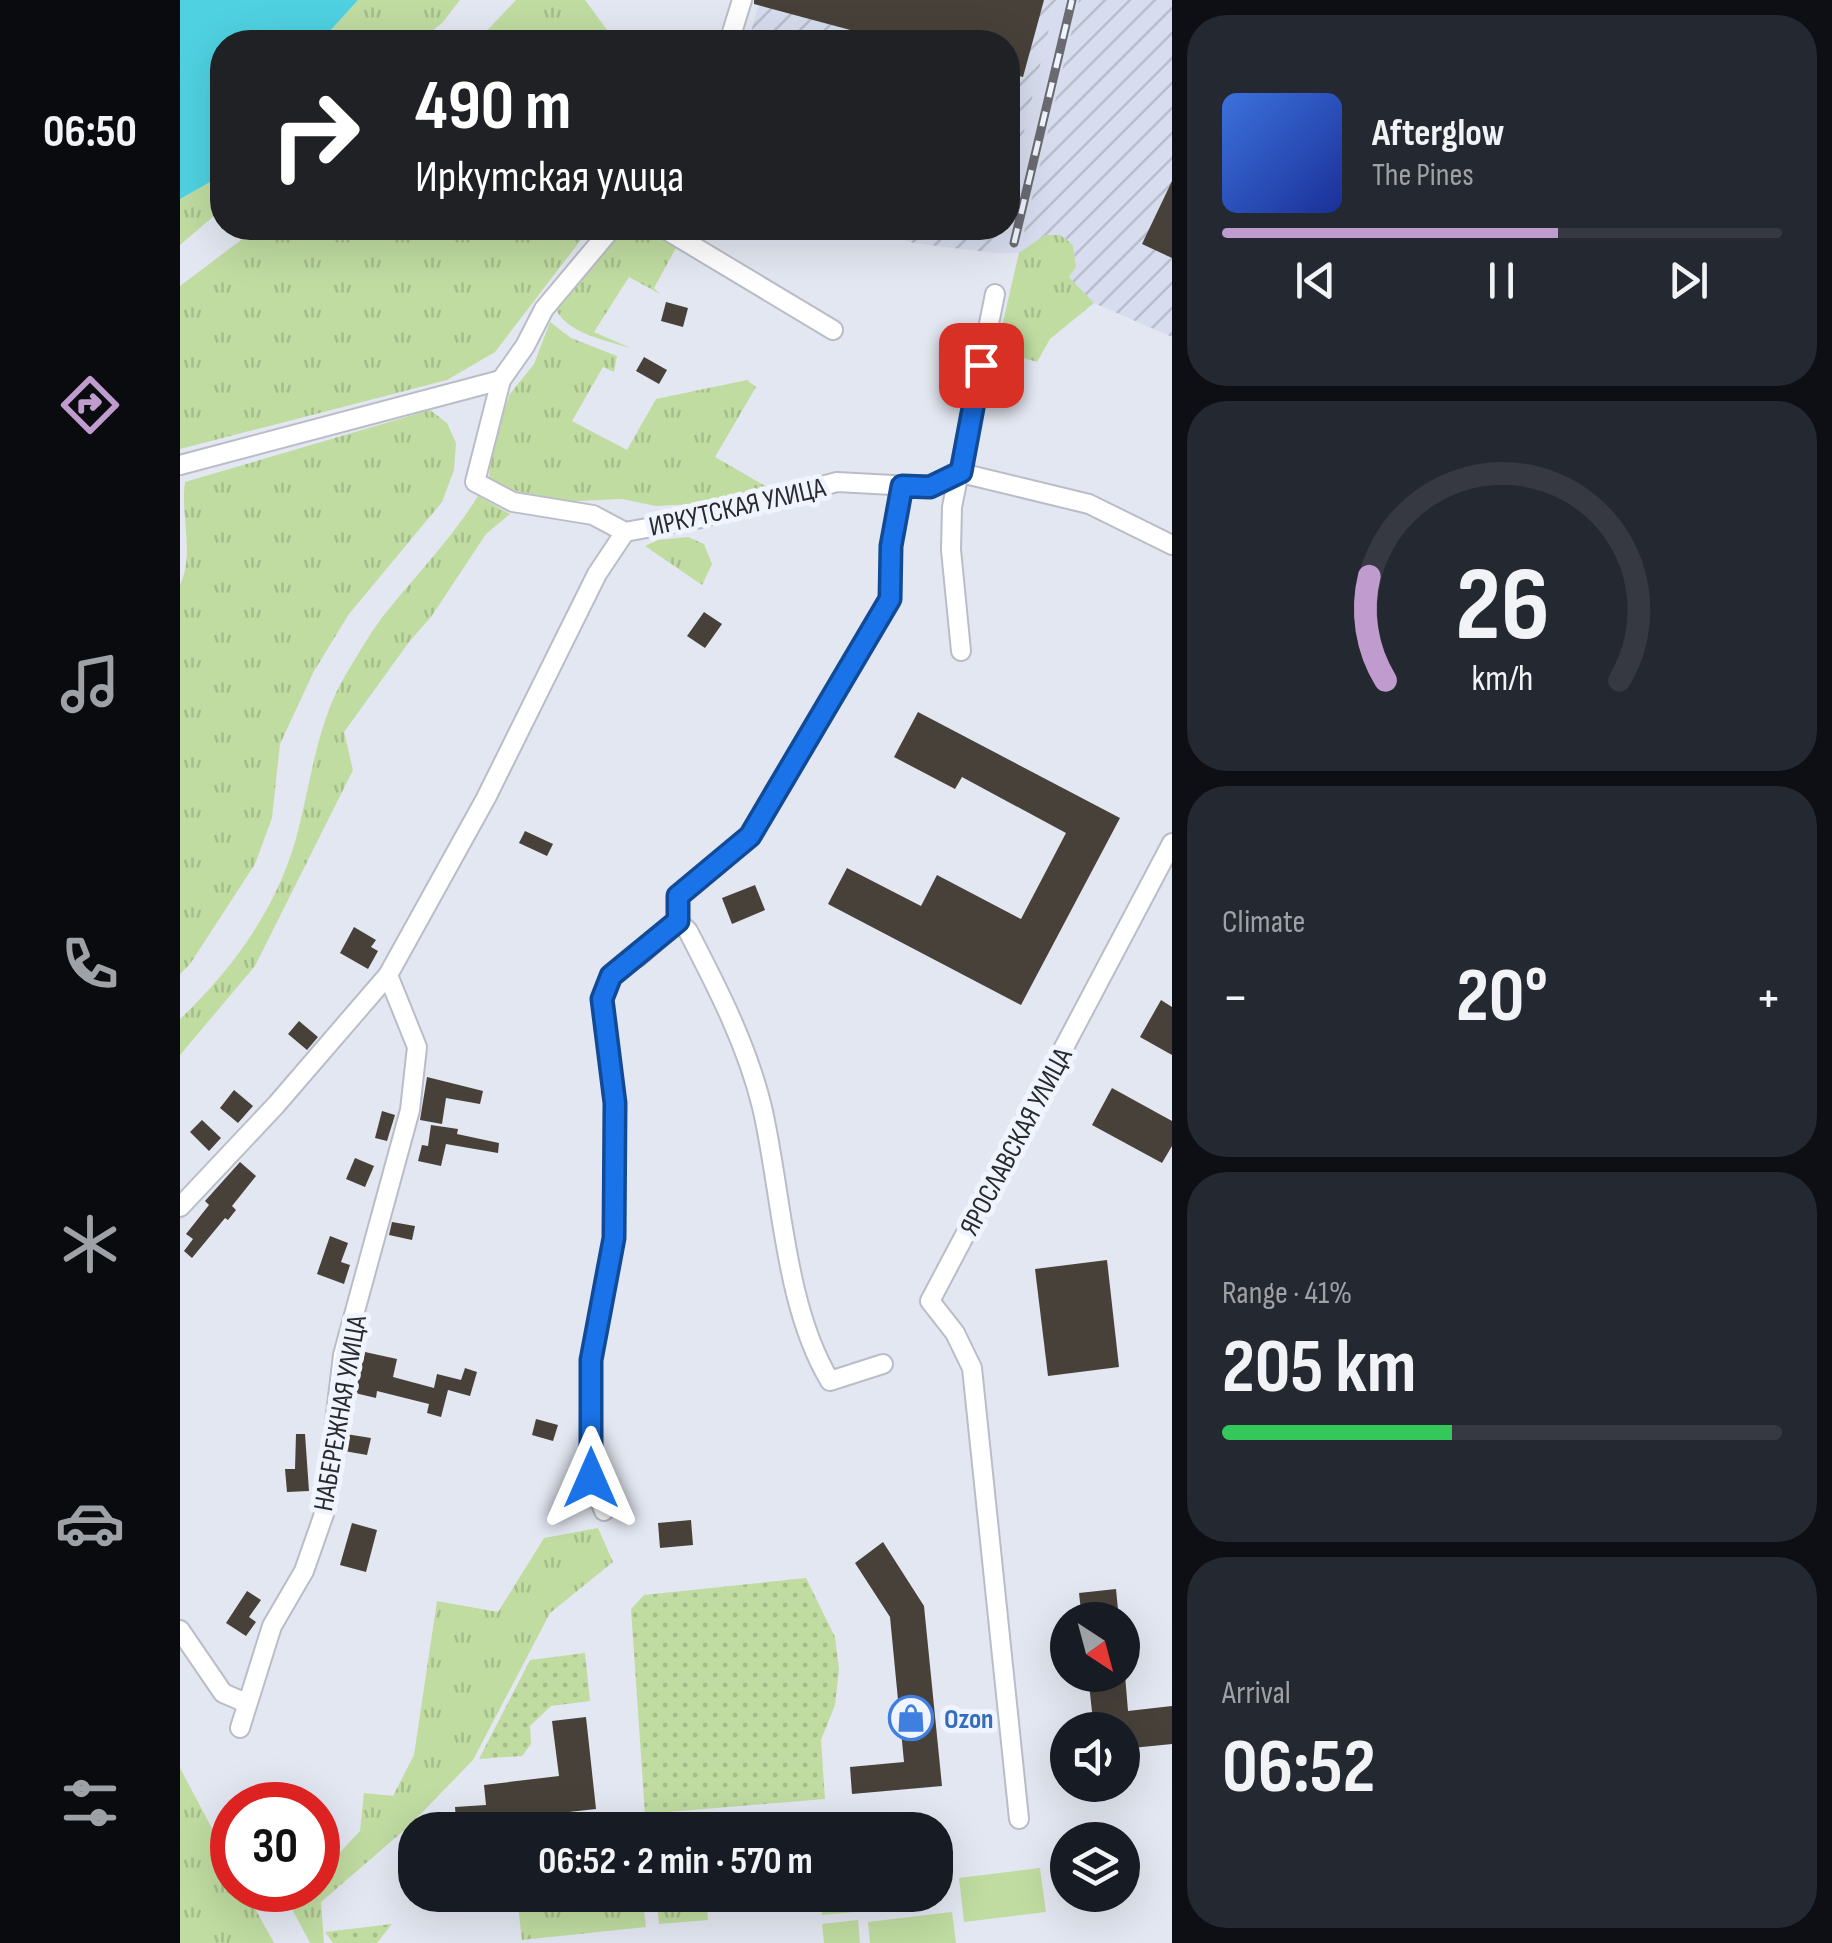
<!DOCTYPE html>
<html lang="en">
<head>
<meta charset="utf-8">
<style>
	body { margin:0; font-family:"Sofia Sans Condensed",sans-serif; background:#242831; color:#f1f3f6; height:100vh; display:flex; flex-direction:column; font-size:38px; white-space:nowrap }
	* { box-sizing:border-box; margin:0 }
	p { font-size:32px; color:#9ea1a6 }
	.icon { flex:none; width:55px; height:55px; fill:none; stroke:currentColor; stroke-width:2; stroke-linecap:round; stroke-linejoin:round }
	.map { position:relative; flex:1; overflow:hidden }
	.sheet { display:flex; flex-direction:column; gap:15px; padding:15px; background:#0d0f14; width:660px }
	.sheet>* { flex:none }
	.guide { position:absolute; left:30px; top:30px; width:810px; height:210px; border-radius:40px; box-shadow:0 10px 40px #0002; background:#202124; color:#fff; overflow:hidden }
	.needle { width:65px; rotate:144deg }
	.controls { position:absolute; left:870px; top:1602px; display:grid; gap:20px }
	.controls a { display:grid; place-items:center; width:90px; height:90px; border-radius:50%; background:#171b24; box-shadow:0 10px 40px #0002; font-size:50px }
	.speed { position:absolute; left:30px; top:1782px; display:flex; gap:20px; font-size:50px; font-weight:700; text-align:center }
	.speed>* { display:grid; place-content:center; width:130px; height:130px; border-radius:50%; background:#171b24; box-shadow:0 10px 40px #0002; line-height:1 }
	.speed .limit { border:15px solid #d22; background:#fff; color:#111 }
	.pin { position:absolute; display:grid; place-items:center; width:85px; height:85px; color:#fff; margin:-42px; border-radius:20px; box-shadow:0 5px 15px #0006 }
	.me { position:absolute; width:110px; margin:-55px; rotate:0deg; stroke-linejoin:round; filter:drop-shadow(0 0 8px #0008) }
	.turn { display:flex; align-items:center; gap:35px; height:210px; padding:0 40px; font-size:45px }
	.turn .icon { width:130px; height:130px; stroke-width:2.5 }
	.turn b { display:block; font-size:70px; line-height:85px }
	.big { font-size:75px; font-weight:700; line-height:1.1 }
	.sheet .widget { flex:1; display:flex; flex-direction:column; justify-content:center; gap:15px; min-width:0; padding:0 35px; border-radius:40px; background:#242831 }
	.sheet .dial { align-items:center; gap:0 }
	.dial svg { height:260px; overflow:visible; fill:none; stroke:#363941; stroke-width:7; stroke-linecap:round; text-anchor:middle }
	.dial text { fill:#f1f3f6; stroke:none }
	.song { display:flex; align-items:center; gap:30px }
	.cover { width:120px; height:120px; border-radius:15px; background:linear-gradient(135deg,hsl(220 70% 55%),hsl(230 70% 35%)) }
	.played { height:10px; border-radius:5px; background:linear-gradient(90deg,#c09bce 60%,#363941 60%) }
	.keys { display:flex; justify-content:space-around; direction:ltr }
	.heat { display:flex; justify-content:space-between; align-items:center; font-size:55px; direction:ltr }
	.charge { height:15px; border-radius:8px; background:linear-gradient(90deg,#34c759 41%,#363941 0) }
	.trip { position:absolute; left:218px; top:1812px; width:555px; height:100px; border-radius:40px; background:#171b24; box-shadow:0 10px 40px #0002; font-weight:700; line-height:100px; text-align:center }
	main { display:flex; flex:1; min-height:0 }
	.tabs { display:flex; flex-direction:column; width:180px; justify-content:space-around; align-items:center; background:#090b0e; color:#9ea1a6 }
	.tabs .icon { width:70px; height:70px }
	.tabs .on { color:#c09bce }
	.tabs b { font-size:45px; color:#f1f3f6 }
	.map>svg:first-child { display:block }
</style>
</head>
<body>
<main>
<nav class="tabs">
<b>06:50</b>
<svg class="icon on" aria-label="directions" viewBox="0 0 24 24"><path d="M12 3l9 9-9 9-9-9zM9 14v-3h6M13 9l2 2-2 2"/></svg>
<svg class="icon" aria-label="music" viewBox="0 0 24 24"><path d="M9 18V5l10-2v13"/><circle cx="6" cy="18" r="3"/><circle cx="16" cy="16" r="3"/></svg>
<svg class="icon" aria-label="phone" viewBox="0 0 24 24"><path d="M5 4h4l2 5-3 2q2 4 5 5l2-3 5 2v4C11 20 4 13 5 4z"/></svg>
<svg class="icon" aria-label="climate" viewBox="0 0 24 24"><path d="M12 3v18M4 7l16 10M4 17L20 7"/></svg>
<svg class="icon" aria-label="car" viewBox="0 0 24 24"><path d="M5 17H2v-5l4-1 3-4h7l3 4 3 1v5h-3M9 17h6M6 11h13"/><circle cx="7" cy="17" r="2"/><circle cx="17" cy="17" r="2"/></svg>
<svg class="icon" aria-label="filters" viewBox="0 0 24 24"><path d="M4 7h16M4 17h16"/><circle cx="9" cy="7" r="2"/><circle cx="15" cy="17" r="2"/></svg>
</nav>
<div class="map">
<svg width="992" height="1943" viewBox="0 0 992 1943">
	<defs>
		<pattern id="industrial-furrows" width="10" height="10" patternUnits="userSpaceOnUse" patternTransform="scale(2.5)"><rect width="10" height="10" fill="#d7ddee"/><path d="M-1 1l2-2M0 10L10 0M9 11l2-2" fill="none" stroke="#b9becc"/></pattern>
		<pattern id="grass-tufts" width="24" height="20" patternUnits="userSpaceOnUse" patternTransform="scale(2.5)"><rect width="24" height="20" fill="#c0dca1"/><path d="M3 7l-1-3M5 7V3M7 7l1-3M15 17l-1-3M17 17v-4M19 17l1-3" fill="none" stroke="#a5bd8b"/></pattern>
		<pattern id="park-dots" width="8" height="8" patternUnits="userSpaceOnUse" patternTransform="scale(2.5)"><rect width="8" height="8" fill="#c0dca1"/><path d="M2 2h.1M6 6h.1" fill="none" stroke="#a5bd8b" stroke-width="1.8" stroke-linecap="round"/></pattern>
	</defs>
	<rect width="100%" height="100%" fill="#e3e7f1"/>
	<path fill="#d7ddee" d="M876,0H899L839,253H814L820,228H828V197Z"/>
	<g fill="url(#industrial-furrows)">
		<path d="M580,0H876L828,197V42H568Z"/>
		<path d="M899,0H992V337L914,303L839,253Z"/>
		<path d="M690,228H820L814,253L733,243Z"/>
	</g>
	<g fill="url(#grass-tufts)">
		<path d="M178,0H280L263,22L239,42H140Z"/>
		<path d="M336,0H405L436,42H296Z"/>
		<path d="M42,167V209L0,245V199L32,181Z"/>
		<path d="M77,228H410L315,352L267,380L0,449V286Z"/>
		<path d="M439,228H473L498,244L474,288L480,294L449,277L414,332L453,349C427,340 384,334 374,305Z"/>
		<path d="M865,235H880L893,245L896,267L889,277L914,303L870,339L857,362L821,351L819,339L839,253Z"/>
		<path d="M370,322L391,338L437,356L434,372L423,367L392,421L447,450L476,399L567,380L576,387L535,457L589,488L514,504L476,506L442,499L375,502L330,489L309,479L312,444L330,394L354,364Z"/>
		<path d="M250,410L267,423L276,443L274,470L262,502L169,614L134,671L100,744L92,818L75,864L10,964L0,974V585C15,552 0,516 5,482Z"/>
		<path d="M298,496L330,514L306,534L251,617L229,642L164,732L173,770L75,966L0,1055V1019C56,966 101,902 119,827C132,775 138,721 166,674C179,653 193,628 208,610C239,572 272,538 298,496Z"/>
		<path d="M508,537L524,544L532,564L522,585L465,546L478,540Z"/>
		<path d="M418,1528L433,1562L370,1613L293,1760L229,1826L141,1902L144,1943H130L102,1890H138V1863L147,1866L180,1831L184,1793L213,1796L234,1755L257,1601L318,1612L364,1538Z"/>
		<path d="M0,1768L52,1866V1890H65L94,1943H0Z"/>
		<path d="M439,1895H462L466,1927L342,1940L338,1906Z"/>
		<path d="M476,1895H526L528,1920L479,1924Z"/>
		<path d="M581,1895H631L632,1908L582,1912Z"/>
	</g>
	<g fill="url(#park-dots)">
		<path d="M626,1578L655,1637L659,1669L655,1705L641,1740L645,1799L465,1814L451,1609L464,1595Z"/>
		<path d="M405,1653L410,1701L371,1706L350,1726L351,1744L342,1756L299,1759L350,1660Z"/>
		<path d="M212,1924L197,1943H153L145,1932Z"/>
	</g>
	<g fill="#c0dca1">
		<path d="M860,1868L866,1912L784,1922L779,1878Z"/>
		<path d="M640,1895H684L685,1911L642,1915Z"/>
		<path d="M695,1895H753L754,1903L697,1910Z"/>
		<path d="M772,1912L776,1943H690L688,1922Z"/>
		<path d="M678,1920L680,1943H644L642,1924Z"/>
	</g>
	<path fill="#4fd1e1" d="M0,0H178L140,42H42V167L32,181L0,199Z"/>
	<g fill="#47413a">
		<path d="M574,0H864L843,77L828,73V42H715L574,4Z"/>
		<path d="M992,181V258L962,244Z"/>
		<path d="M486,302L508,308L503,327L481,321Z"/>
		<path d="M464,357L487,370L479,384L456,371Z"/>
		<path d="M524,612L542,624L525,648L507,636Z"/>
		<path d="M738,712L940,818L841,1005L648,904L667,868L741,906L757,875L841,919L886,833L782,777L775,789L714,757Z"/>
		<path d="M345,831L373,844L367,856L339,843Z"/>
		<path d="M575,885L585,910L552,924L542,898Z"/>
		<path d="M174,927L196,940L191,947L198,951L188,969L160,953Z"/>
		<path d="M981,1000L992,1007V1055L960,1037Z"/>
		<path d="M119,1021L138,1037L127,1050L108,1034Z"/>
		<path d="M247,1077L303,1091L300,1104L266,1098L262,1124L240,1120Z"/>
		<path d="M932,1088L992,1121V1146L982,1163L912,1125Z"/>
		<path d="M54,1090L73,1106L58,1123L40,1108Z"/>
		<path d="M202,1111L215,1115L207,1141L195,1138Z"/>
		<path d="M22,1120L41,1138L29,1151L10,1132Z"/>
		<path d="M251,1125L278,1129L277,1134L319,1143L318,1153L266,1144L261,1166L238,1161L242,1145L248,1146Z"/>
		<path d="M175,1158L194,1166L185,1187L166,1179Z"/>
		<path d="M60,1162L76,1176L52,1206L56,1210L48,1220L45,1218L12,1258L4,1251L13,1239L6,1234L29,1205L25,1201Z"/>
		<path d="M212,1222L235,1226L232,1240L209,1235Z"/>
		<path d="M150,1236L168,1243L161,1262L170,1265L164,1284L137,1274Z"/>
		<path d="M927,1260L939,1367L868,1376L855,1269Z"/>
		<path d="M185,1352L217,1359L213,1377L254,1388L257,1374L281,1380L285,1368L297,1372L290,1396L268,1390L261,1417L247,1413L249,1404L197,1391L196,1398L175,1393Z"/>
		<path d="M356,1419L378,1425L373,1441L352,1435Z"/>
		<path d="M116,1434H125L129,1491L107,1492L105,1469H115Z"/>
		<path d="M166,1434L191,1438L187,1455L164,1451Z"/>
		<path d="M511,1520L513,1545L480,1548L478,1523Z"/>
		<path d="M172,1523L197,1530L186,1572L160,1565Z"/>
		<path d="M703,1542L744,1606L762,1786L672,1794L670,1767L724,1762L710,1617L675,1563Z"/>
		<path d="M936,1589L939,1620H902L899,1593Z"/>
		<path d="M67,1591L81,1600L69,1617L76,1622L66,1636L46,1623Z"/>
		<path d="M908,1675H945L948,1711L992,1706V1744L942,1749V1730H914Z"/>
		<path d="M406,1717L416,1809L308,1821L307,1817L276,1820L275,1807L306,1805L304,1785L379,1776L372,1721Z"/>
	</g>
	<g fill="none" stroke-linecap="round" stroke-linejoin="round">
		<defs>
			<g id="minor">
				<path d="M549,42L562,0"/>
				<path d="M432,228L364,309L345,346L321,380L295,482L333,502L413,515L445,532L516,519L657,482L750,487L781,473L909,504L992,545"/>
				<path d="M483,228L653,330"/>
				<path d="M0,465L321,380"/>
				<path d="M781,651L771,550L772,507L815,294"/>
				<path d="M0,1207L96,1105L208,975L306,798L417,574L445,532"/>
				<path d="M703,1364L650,1381C604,1305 602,1193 582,1107C567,1045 537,987 508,931L498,921V896L570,836L710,599L711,546L722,486"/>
				<path d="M424,1511L411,1478V1360L434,1238L435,1103L422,999L431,976L443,964L458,957L498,921"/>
				<path d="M0,1630L43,1693L66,1703"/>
				<path d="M60,1728L92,1626L124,1571L144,1514L163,1355L230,1110L237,1047L208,975"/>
				<path d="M839,1819L792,1368L775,1333L750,1301L992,843"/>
			</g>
		</defs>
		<use href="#minor" stroke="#babdc7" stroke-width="22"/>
		<use href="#minor" stroke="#fff" stroke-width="18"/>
		<defs>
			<path id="rail" d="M834,243L892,0"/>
		</defs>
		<use href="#rail" stroke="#696b71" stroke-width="9"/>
		<use href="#rail" stroke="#f0f4ff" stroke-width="5" stroke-dasharray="15" stroke-linecap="butt"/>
	</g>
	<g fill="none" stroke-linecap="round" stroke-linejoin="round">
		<defs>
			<path id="route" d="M411,1478V1360L434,1238L435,1103L422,999L431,976L498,921V896L570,836L710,599L711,546L722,486L750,487L781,472L801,365"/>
		</defs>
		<use href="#route" stroke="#114b97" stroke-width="25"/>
		<use href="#route" stroke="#1a73e8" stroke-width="18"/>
	</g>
	<defs>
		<symbol id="shop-ring" viewBox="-11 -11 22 22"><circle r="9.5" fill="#f0f4ff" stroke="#3f7fe0" stroke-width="1.5"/><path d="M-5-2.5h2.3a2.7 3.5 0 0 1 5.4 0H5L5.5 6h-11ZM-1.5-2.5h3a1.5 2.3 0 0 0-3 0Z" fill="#3f7fe0"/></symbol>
	</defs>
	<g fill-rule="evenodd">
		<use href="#shop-ring" x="706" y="1693" width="50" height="50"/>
	</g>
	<g text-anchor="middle" stroke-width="10" stroke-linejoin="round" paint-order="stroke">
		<g font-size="28" fill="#292a2e" stroke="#f0f4ff">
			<text transform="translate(557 506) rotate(-13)" y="10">ИРКУТСКАЯ УЛИЦА</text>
			<text transform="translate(835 1141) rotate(-62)" y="10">ЯРОСЛАВСКАЯ УЛИЦА</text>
			<text transform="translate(159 1413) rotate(-80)" y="10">НАБЕРЕЖНАЯ УЛИЦА</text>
		</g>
		<g font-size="28" font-weight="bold" fill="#366cbe" stroke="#f0f4ff" text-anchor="start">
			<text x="764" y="1728">Ozon</text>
		</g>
	</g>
</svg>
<div class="controls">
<a><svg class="needle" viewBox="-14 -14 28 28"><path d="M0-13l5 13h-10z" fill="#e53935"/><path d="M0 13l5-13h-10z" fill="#9ea1a6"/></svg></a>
<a><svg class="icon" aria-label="sound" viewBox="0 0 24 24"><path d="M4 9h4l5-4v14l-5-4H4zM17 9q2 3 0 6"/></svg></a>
<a><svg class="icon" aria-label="layers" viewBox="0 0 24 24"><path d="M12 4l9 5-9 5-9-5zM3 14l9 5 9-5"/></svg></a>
</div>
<div class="speed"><div class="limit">30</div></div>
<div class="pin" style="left:801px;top:365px;background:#d93025"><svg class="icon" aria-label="arrive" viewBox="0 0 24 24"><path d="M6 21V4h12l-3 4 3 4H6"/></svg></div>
<svg class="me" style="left:411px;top:1478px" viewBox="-20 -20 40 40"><path d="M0-17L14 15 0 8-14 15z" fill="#1a73e8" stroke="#fff" stroke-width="4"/></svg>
<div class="trip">06:52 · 2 min · 570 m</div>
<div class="guide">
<div class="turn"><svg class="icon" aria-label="right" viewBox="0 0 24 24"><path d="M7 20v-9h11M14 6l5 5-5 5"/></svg><div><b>490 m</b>Иркутская улица</div></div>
</div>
</div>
<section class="sheet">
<div class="widget">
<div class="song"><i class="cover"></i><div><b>Afterglow</b><p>The Pines</p></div></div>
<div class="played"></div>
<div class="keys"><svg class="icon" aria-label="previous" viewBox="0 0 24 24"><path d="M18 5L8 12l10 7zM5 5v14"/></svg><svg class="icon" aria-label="pause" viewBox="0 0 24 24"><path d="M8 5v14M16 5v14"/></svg><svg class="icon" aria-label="next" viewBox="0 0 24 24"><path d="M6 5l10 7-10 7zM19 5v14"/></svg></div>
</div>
<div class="widget dial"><svg viewBox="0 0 100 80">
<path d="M14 69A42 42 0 1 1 86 69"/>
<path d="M14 69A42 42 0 0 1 9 37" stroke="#c09bce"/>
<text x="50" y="56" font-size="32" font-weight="700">26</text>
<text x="50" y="72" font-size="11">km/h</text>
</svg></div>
<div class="widget"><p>Climate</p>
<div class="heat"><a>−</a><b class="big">20°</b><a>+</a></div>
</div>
<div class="widget"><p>Range · 41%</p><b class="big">205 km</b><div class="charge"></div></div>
<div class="widget"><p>Arrival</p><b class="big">06:52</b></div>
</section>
</main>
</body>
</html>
